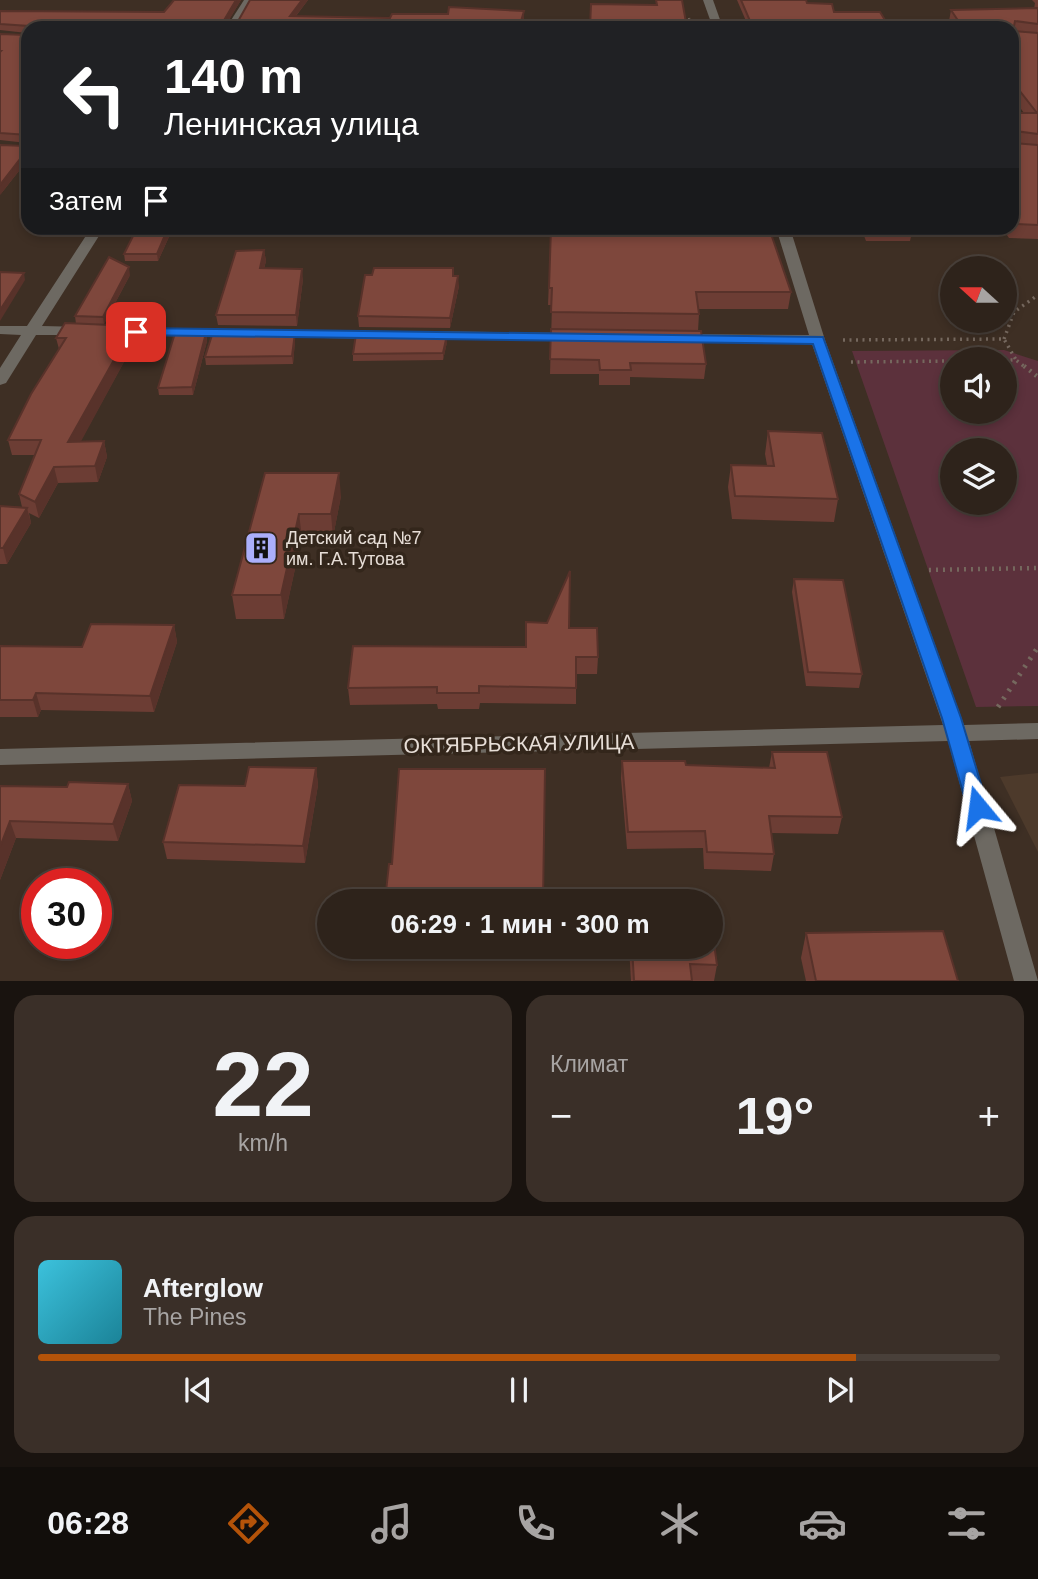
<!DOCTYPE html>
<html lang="ru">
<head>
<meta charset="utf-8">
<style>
	body { margin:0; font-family:Helvetica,sans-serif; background:#3a2f28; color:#f1f3f6; height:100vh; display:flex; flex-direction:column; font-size:26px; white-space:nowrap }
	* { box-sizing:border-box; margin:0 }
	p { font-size:23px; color:#a7a4a3 }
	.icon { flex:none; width:38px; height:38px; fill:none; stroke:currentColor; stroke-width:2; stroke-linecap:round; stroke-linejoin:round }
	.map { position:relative; height:981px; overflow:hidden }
	.drawer { display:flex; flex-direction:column; gap:14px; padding:14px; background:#19130f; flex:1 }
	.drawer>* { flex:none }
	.hud { position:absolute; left:21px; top:21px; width:998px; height:214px; border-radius:21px; box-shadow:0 4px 10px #0003,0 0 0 2px #49403a; background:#202124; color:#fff; overflow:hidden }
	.needle { width:46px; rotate:291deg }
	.tools { position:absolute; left:940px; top:256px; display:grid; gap:14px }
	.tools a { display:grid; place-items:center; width:77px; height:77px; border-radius:50%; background:#2e231b; box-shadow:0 4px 10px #0003,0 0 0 2px #49403a; font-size:35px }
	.speed { position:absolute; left:21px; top:868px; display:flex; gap:14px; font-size:35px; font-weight:700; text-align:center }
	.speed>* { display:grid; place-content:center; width:91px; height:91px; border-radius:50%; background:#2e231b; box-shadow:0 4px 10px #0003,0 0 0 2px #49403a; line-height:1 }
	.speed .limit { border:10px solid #d22; background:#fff; color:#111 }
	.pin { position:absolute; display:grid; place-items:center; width:60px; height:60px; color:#fff; margin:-30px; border-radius:14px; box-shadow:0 4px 10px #0006 }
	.me { position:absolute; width:77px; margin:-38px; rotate:344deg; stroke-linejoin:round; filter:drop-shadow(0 0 5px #0008) }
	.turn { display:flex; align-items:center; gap:24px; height:147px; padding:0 28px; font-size:32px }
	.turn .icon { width:91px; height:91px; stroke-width:2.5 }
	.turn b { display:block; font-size:49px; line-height:60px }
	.then { display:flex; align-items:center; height:66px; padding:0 28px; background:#0003; gap:14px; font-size:26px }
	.big { font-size:52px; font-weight:800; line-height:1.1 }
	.drawer .widget { flex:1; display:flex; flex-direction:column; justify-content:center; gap:10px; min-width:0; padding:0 24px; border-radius:21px; background:#3a2f28 }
	.drawer .dial { align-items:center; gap:0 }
	.dial b { font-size:91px; line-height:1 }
	.song { display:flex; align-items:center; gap:21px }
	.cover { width:84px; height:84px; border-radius:10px; background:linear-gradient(135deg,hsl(190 70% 55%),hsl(190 70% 35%)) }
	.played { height:7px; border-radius:4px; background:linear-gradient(90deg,#b45309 85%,#49403a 85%) }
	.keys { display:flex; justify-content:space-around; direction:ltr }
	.heat { display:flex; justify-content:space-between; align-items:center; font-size:38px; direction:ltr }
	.drawer .tiles { flex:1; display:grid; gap:14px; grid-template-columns:1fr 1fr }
	.widget:last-child { grid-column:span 2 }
	.trip { position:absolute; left:317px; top:889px; width:406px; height:70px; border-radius:35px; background:#2e231b; box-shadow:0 4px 10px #0003,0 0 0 2px #49403a; font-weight:800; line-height:70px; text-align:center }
	.dock { display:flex; height:112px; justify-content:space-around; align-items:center; background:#120e0b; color:#a7a4a3 }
	.dock .icon { width:49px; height:49px }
	.dock .active { color:#b45309 }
	.dock b { font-size:32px; color:#f1f3f6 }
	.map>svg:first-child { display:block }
</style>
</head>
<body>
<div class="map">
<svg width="1038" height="981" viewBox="0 0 1038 981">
	<rect width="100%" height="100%" fill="#3e2f24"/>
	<path fill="#4d3a2b" d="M1038,773V852L1000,777Z"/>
	<path fill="#5c313c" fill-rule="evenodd" d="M1004,350L1038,361V706L976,707L852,351ZM952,359H1004V411H952ZM952,450H1004V502H952Z"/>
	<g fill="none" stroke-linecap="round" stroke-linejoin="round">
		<path stroke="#75685e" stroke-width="2.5" stroke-dasharray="1 3.5" stroke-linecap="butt" d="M689,18L692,28"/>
		<g stroke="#75685e" stroke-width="3.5" stroke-dasharray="2 4.5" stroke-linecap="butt">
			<path d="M1004,339L1014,312L1038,295"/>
			<path d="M843,340L1004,339L1016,360"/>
			<path d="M1004,360H1016L1026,368"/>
			<path d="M851,362L952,361"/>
		</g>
		<g stroke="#75685e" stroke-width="4.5" stroke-dasharray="2 5" stroke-linecap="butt">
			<path d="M1024,366L1038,377"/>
			<path d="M929,570L1038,568"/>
		</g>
		<path stroke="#75685e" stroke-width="5" stroke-dasharray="2.5 7" stroke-linecap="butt" d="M998,707L1038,647"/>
		<g fill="#6d6962" fill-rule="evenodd">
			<path d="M244,0H254L236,28H226Z"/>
			<path d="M703,0H713L723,28H713Z"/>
			<path d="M91,228H104L42,326L84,327L91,331L84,335H36L6,383L0,385V368L21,335L0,334V326H27Z"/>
			<path d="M776,228H790L825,340L964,725L1038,723V739L969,741L1038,981H1014L948,741L0,765V749L943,725L812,344L679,342L672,338L679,334L809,335Z"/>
			<path d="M112,328L234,329L241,333L234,337L107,335L105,332Z"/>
			<path d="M273,330L378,331L385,335L378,339L268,337V331Z"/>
			<path d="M423,331L574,333L581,337L574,341L418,338V332Z"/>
		</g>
	</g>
	<g fill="#6c3d34">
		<path d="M174,0H241L224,28H28V166L22,167L0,195L27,143L0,140V34L26,35L27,33L0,30V11L164,12Z"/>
		<path d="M250,0H308L296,16L390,18L524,17L521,28H238L237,23Z"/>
		<path d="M737,0H806L807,3L890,28H749Z"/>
		<path d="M1032,0H1038V239L1009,238L1002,228H1012V113H1024L1012,97V28H953L949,21L951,10L1034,9L1035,3Z"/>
		<path d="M137,228H173L158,261H125L124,254Z"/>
		<path d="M551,228L791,292L788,309H698L699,314L698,331L706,364L704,379L630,377V385H599V374H550L552,305H548Z"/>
		<path d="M861,228H913L910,241H866Z"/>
		<path d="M264,250L266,261L264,269L303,279L297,326L218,325L216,315Z"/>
		<path d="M130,275L104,324H76L75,316Z"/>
		<path d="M453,276L459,286L450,328L359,327L358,316Z"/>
		<path d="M133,326L136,340L80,442L104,441L107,457L98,482L58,483L39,518L29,513L31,523L7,564H0V506L22,507L19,494L35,455H12L8,440L59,349L56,338Z"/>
		<path d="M206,333L207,341L193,395H159L158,388Z"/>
		<path d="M447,335V342L443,360L353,361V354Z"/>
		<path d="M295,341L293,364L206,365L205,357Z"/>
		<path d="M768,431L838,499L834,522L732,519L728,487L731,465H767L765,454Z"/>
		<path d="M265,473L341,496L333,537H302L284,619H236L232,595Z"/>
		<path d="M794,579L862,674L859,688L806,686L792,592Z"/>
		<path d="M547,623L569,628L598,657L597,674H576V704L480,703L479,709H438L437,704L350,705L348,688L526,647Z"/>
		<path d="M174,625L177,642L154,712L41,710L38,717H0V646L82,647Z"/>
		<path d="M772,752L842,817L838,834L771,833L774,854L771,871L704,869L703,848L627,849L621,778L622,761L686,765L769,768Z"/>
		<path d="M316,768L318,785L305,863L167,859L163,842L245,786Z"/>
		<path d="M128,784L132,801L118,841L16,838L0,880V786L67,787Z"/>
		<path d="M806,933L958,981H806L801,958Z"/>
		<path d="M629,947H710L717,965L714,981H631Z"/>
	</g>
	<g fill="#58322a">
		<path d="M236,0H241L224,28L223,22Z"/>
		<path d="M302,0H308L291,22L290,16Z"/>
		<path d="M524,11V17L521,28H519Z"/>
		<path d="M20,159L22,167L0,195V185Z"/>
		<path d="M168,228H173L158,261L157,254Z"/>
		<path d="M264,250L266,261L261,279L260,268Z"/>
		<path d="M129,267L130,275L104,324L103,317Z"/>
		<path d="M302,269L303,279L297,326L296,315Z"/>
		<path d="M24,273L25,280L0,321V310Z"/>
		<path d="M458,276L459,286L450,328V318Z"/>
		<path d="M133,326L136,340L72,458L68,442Z"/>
		<path d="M206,333L207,341L193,395L192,387Z"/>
		<path d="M295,333V341L293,364L292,356Z"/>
		<path d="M447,335V342L443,360V353Z"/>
		<path d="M104,441L107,457L98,482L95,466Z"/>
		<path d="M54,467L58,483L39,518L35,502Z"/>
		<path d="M339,473L341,496L333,537L331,514Z"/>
		<path d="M27,508L31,523L7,564L3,548Z"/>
		<path d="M299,514L302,537L284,619L281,595Z"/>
		<path d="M174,625L177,642L154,712L150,696Z"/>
		<path d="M36,693L41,710L38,717L33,700Z"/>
		<path d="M316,768L318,785L305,863L303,846Z"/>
		<path d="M128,784L132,801L118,841L113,824Z"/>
		<path d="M10,821L16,838L0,880V847Z"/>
	</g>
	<g fill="#7e473c" stroke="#58322a" stroke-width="2">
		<path d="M174,0H236L223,22H200L194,28H29V26L0,24V11L164,12Z"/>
		<path d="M250,0H302L290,16L390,18L392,14H448L449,7L524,11L519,28H254L257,23H237Z"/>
		<path d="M656,0H682L687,28H590L591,4L657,5Z"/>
		<path d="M741,0H806L807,3L832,4L834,12H880L890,28H753Z"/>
		<path d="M1038,8V24L1015,21L1013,31L1038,33V134L1015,131L1013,143L1038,145V225L1013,224L1012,222V113H1037L1012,81V28H963L951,10Z"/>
		<path d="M28,30V135L0,133V52L1,51H0V34L26,35Z"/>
		<path d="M28,139V159H20L0,185V145L26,146Z"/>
		<path d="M137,228H168L157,254H124Z"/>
		<path d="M551,228H769L791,292H696L699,314L551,312L552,288H549Z"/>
		<path d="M264,250L260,268L302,269L296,315H216L236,251Z"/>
		<path d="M109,257L129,267L103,317L75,316Z"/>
		<path d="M374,268H453V276H458L450,318L358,316L365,275H372Z"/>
		<path d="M0,272L24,273L0,310Z"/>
		<path d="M65,323L133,326L68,442L104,441L95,466L54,467L35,502L19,494L41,440H8L31,394L66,338H56Z"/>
		<path d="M551,329L701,331L706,364L630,363L631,370H600L599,360L550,359Z"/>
		<path d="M213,332L295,333L292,356L205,357Z"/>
		<path d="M175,333H206L192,387L158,388Z"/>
		<path d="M356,334L447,335L443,353L353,354Z"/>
		<path d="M768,431L822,433L838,499L735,496L731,465L774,466Z"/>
		<path d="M265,473H339L331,514H299L281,595H232Z"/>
		<path d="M0,506L27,508L3,548H0Z"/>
		<path d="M570,571L569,628H597L598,657H576V688L479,686V693H437V687L348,688L353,646L526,647V622L547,623Z"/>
		<path d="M794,579L843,580L862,674L808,672Z"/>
		<path d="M91,624L174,625L150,696L36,693L33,700H0V646L82,647Z"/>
		<path d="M772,752H827L842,817L769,816L774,854L707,852L705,831L628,832L622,761H685L686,765L775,768Z"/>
		<path d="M249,767L316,768L303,846L163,842L179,785L245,786Z"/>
		<path d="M399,769H545L543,901H385L389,864H392Z"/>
		<path d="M69,782L128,784L113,824L10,821L0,847V786L67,787Z"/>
		<path d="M710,914L717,965L690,964L692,981H634L632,947H710Z"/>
		<path d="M943,931L958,981H816L806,933Z"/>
	</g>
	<path fill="#1a73e8" stroke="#114b97" stroke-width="2" d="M136,328L823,337L961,718L988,807L985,813H970L967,807L942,718L813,344L131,335V329Z"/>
	<defs>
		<symbol id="building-square" viewBox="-11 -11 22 22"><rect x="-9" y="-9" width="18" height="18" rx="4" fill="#abaffb" stroke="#33261b"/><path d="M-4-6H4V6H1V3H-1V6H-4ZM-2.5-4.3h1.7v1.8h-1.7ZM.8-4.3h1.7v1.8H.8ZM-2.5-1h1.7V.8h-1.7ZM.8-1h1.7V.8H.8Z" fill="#111"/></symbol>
	</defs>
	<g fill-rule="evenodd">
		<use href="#building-square" x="242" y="529" width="38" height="38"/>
	</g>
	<g text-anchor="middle" stroke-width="7" stroke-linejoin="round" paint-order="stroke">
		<g font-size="18" fill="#e7ded7" stroke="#33261b" text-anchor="start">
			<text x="286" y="544">Детский сад №7<tspan x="286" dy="21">им. Г.А.Тутова</tspan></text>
		</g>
		<g font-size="21" fill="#e7ded7" stroke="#33261b">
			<text transform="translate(519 744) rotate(-1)" y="7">ОКТЯБРЬСКАЯ УЛИЦА</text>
		</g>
	</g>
</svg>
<div class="tools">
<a><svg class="needle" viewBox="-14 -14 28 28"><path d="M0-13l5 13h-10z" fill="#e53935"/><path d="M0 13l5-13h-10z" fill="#a7a4a3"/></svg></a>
<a><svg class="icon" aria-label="sound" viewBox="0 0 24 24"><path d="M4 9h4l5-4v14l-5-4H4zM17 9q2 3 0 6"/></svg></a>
<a><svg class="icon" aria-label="layers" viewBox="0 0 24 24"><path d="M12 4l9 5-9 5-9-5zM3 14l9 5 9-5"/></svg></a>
</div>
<div class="speed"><div class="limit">30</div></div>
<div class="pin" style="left:136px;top:332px;background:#d93025"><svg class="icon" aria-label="arrive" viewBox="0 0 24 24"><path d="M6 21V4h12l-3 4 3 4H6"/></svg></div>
<svg class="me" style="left:978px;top:807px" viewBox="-20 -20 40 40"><path d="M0-17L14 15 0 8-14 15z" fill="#1a73e8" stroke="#fff" stroke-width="4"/></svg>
<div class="trip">06:29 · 1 мин · 300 m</div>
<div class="hud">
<div class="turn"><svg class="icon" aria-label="left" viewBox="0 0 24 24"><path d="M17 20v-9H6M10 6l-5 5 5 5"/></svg><div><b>140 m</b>Ленинская улица</div></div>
<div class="then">Затем<svg class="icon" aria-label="arrive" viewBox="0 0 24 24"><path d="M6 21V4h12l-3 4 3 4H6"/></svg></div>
</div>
</div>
<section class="drawer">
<div class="tiles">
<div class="widget dial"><b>22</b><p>km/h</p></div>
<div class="widget"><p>Климат</p>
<div class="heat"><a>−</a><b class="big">19°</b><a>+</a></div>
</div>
<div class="widget">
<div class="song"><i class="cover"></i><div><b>Afterglow</b><p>The Pines</p></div></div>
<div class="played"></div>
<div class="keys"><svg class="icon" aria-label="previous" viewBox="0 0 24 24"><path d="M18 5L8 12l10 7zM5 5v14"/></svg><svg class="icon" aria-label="pause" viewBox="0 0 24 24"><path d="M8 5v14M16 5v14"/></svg><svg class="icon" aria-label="next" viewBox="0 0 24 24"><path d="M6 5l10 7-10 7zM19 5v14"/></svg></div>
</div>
</div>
</section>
<nav class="dock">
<b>06:28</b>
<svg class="icon active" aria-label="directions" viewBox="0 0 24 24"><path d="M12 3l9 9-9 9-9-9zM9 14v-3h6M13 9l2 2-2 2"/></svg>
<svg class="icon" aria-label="music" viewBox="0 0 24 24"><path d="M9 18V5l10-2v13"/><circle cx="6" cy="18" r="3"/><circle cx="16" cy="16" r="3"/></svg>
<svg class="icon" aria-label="phone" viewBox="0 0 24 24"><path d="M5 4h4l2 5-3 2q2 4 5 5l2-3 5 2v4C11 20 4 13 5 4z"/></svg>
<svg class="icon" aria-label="climate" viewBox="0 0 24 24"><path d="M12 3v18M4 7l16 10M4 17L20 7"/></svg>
<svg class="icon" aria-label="car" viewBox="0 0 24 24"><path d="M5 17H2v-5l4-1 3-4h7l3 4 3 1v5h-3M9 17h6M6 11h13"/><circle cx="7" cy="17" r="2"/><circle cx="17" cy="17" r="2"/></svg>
<svg class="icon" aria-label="filters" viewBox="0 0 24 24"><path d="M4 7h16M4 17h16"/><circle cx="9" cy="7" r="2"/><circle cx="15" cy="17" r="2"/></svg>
</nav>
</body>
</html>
